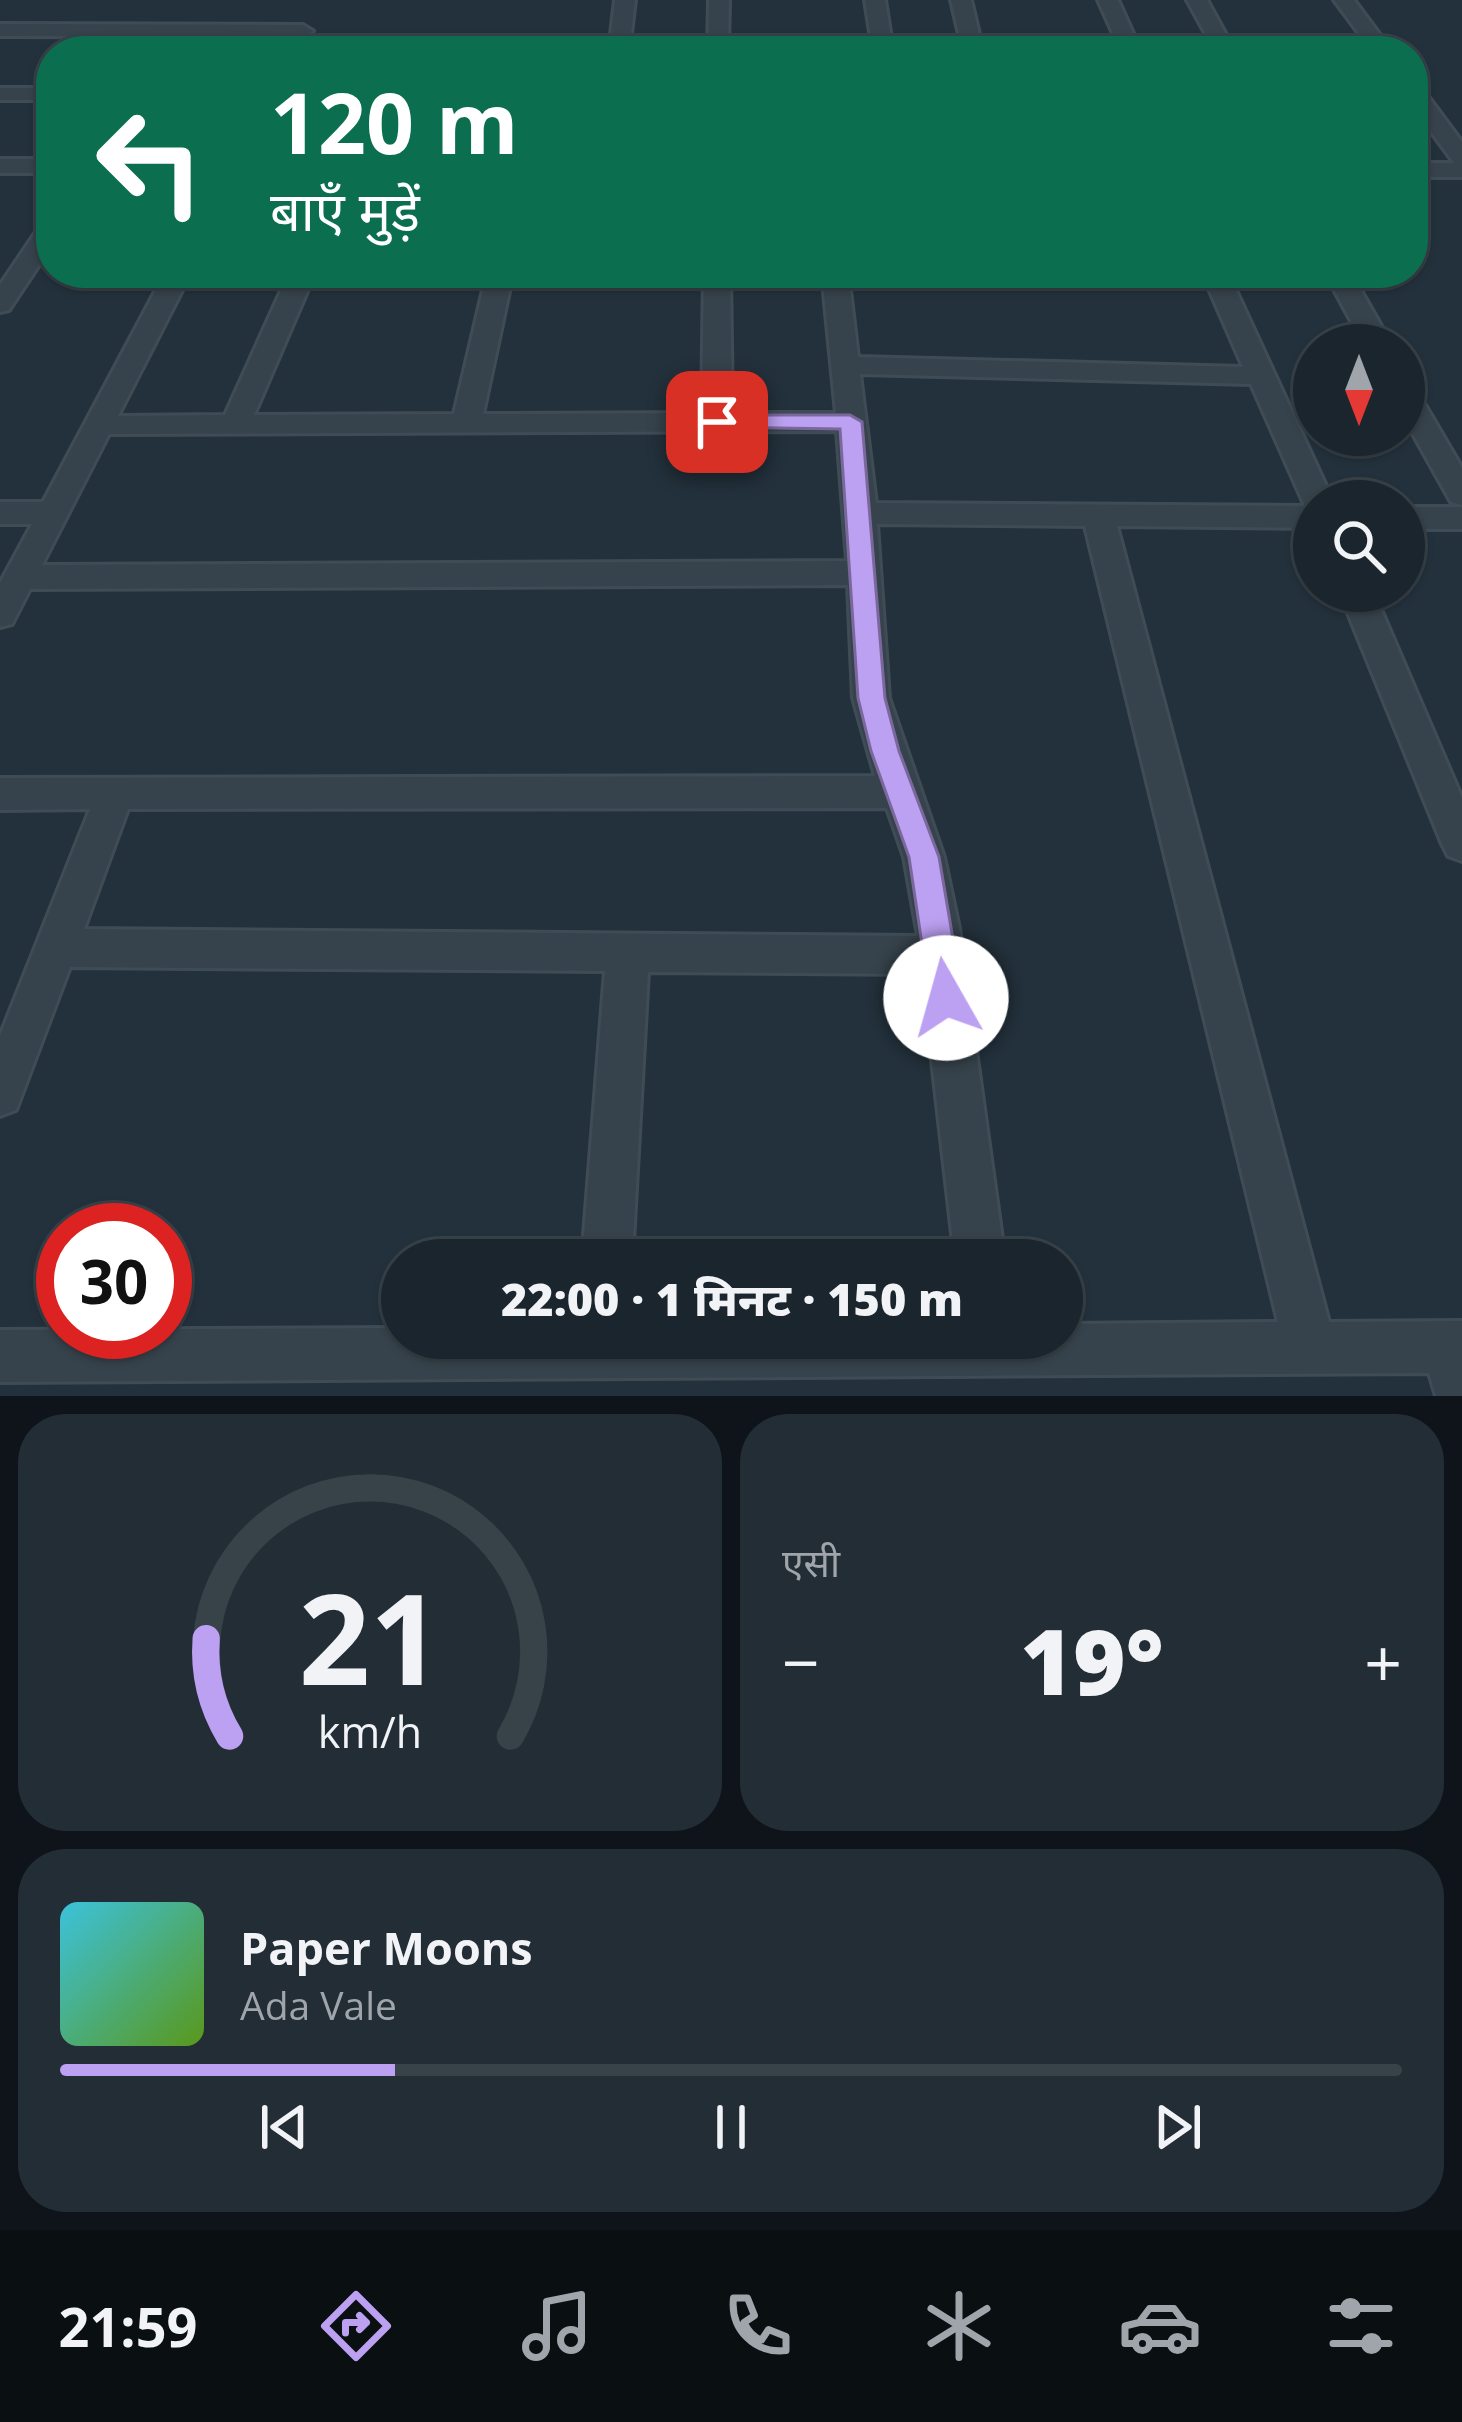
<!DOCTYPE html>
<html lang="hi">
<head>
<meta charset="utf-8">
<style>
	body { margin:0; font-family:"Open Sans","Noto Sans Devanagari",sans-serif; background:#232d35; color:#f1f3f6; height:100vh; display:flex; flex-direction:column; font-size:45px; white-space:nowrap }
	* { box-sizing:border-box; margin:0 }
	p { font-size:39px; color:#9fa5aa }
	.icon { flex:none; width:66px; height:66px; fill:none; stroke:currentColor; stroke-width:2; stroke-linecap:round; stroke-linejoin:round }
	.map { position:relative; height:1396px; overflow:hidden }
	.panel { display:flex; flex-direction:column; gap:18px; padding:18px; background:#0e1419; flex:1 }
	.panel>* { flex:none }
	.guide { position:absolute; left:36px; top:36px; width:1392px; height:252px; border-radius:48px; box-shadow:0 3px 9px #0004,0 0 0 3px #384249; background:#0b6e4f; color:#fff; overflow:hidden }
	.needle { width:78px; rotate:180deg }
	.fabs { position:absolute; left:1293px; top:324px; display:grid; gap:24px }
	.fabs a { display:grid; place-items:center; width:132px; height:132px; border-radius:50%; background:#1a252d; box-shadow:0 3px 9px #0004,0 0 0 3px #384249; font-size:60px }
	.speed { position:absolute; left:36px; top:1203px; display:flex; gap:24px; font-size:60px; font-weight:700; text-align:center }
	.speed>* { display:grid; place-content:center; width:156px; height:156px; border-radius:50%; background:#1a252d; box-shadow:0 3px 9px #0004,0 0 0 3px #384249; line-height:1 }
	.speed .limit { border:18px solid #d22; background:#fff; color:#111 }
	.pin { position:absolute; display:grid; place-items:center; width:102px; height:102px; color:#fff; margin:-51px; border-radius:24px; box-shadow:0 6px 18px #0006 }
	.me { position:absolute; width:132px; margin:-66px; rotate:353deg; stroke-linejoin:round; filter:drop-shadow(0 0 9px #0008) }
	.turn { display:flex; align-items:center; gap:42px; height:252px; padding:0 36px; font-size:54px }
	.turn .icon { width:156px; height:156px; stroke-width:2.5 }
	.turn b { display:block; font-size:84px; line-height:102px }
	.big { font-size:90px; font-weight:800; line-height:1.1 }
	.panel .tile { flex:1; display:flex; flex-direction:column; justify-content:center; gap:18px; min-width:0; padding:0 42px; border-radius:48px; background:#232d35 }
	.panel .dial { align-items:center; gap:0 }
	.dial svg { height:312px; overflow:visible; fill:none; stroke:#384249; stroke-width:7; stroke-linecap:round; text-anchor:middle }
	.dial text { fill:#f1f3f6; stroke:none }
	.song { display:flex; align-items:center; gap:36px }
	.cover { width:144px; height:144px; border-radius:18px; background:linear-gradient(135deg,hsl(190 70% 55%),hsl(90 70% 35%)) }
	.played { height:12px; border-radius:6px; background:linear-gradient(90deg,#bca0f2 25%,#384249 25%) }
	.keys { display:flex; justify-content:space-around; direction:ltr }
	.heat { display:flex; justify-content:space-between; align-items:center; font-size:66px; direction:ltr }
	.panel .tiles { flex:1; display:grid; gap:18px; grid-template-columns:1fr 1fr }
	.tile:last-child { grid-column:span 2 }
	.trip { position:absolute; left:381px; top:1239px; width:702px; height:120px; border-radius:60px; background:#1a252d; box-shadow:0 3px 9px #0004,0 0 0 3px #384249; font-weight:800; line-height:120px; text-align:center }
	.tabs { display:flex; height:192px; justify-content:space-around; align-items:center; background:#0a0f12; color:#9fa5aa }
	.tabs .icon { width:84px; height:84px }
	.tabs .selected { color:#bca0f2 }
	.tabs b { font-size:54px; color:#f1f3f6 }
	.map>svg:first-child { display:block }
</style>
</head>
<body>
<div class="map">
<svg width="1462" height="1396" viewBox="0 0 1462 1396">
	<rect width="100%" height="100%" fill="#23313c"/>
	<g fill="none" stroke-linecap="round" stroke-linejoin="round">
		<defs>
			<g id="street">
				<path d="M615,0H635L629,51H609Z"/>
				<path d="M709,0H729L728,51H708Z"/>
				<path d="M865,0H885L893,51H873Z"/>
				<path d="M951,0H971L983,51H963Z"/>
				<path d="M1098,0H1118L1141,51H1121Z"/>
				<path d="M1187,0H1207L1235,51H1215Z"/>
				<path d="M1334,0H1354L1392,51H1372Z"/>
				<path d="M0,24L303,25L313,31L303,37L0,36Z"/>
				<path d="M1413,86L1421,87L1462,142V177H1413V163H1454L1413,107Z"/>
				<rect x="0" y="88" width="51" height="12"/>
				<rect x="0" y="159" width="51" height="14"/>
				<path d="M51,221V247L9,310L0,312V285L42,223Z"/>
				<path d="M165,273H191L118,416L225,415L289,273H315L254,415L454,414L487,273H513L483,414L702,413L704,273H730L732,413H836L822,273H848L858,357L1243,367L1202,273H1228L1333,501H1314V528L1117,526L1329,1322L1462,1321V1396H1436L1429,1373L0,1382V1330L402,1328V1338H1062V1324L1278,1322L1085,526L877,524L889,698L944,857L959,928L1005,1260H955L922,974L648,972L632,1260H582L605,971L70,967L16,1110L0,1116V1036L90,809L0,810V778L875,776L853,698L848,585L30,589L12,624L0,627V583L32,524H0V502H43ZM860,374L1251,384L1305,506L876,503ZM837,431L847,561L42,565L109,434ZM887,808L904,857L918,936L84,929L128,809Z"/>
				<path d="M1325,273H1351L1392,345H1364Z"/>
				<path d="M1404,383L1414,386L1462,468V505L1451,502L1404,418Z"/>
				<rect x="1404" y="507" width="58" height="22"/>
				<path d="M1339,591H1373L1462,798V861L1448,856L1442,844Z"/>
			</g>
		</defs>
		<use href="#street" stroke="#404c55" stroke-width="6"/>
		<use href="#street" fill="#37434c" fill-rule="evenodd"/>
	</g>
	<path fill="#bca0f2" stroke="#7a689d" stroke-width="3" d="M717,415H850L862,422L885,698L899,751L939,857L963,998L958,1009L946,1013L935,1009L930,998L909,857L871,751L858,698L840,429L709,427V417Z"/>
</svg>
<div class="fabs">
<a><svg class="needle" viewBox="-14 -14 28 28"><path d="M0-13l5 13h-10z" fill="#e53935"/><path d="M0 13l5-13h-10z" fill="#9fa5aa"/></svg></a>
<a><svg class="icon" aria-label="search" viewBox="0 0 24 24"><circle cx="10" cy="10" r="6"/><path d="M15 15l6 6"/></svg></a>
</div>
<div class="speed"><div class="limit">30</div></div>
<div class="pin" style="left:717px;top:422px;background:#d93025"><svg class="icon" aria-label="arrive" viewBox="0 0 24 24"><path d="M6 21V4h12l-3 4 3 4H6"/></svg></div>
<svg class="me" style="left:946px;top:998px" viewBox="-20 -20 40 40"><circle r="19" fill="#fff"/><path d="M0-13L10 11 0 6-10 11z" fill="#bca0f2"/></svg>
<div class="trip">22:00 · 1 मिनट · 150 m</div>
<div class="guide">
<div class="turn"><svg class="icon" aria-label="left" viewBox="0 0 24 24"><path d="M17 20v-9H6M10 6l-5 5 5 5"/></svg><div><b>120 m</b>बाएँ मुड़ें</div></div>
</div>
</div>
<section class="panel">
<div class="tiles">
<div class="tile dial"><svg viewBox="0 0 100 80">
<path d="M14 69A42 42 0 1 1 86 69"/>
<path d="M14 69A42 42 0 0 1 8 44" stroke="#bca0f2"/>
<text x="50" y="56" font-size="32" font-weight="700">21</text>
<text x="50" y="72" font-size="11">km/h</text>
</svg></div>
<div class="tile"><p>एसी</p>
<div class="heat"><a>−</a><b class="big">19°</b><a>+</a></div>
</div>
<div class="tile">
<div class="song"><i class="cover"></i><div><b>Paper Moons</b><p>Ada Vale</p></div></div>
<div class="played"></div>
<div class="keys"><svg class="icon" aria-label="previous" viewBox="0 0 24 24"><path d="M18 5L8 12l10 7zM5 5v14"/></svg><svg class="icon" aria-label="pause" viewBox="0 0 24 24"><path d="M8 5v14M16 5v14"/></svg><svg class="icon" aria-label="next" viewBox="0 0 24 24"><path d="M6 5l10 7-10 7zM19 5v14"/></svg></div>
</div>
</div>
</section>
<nav class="tabs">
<b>21:59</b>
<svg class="icon selected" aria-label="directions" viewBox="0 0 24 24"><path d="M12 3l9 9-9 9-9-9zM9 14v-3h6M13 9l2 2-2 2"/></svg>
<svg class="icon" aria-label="music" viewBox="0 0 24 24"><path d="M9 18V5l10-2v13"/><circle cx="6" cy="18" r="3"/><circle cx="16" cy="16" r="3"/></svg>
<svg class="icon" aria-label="phone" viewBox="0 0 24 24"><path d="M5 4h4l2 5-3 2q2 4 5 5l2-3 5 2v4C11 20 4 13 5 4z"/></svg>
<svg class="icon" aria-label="climate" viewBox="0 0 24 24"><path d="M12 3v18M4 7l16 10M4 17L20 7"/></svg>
<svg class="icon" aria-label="car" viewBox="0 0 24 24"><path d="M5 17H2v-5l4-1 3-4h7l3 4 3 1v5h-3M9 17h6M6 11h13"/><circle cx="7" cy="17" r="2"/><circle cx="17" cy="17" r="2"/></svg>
<svg class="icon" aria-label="filters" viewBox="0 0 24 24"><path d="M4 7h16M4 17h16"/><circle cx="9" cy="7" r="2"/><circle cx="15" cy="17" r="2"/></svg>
</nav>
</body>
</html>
